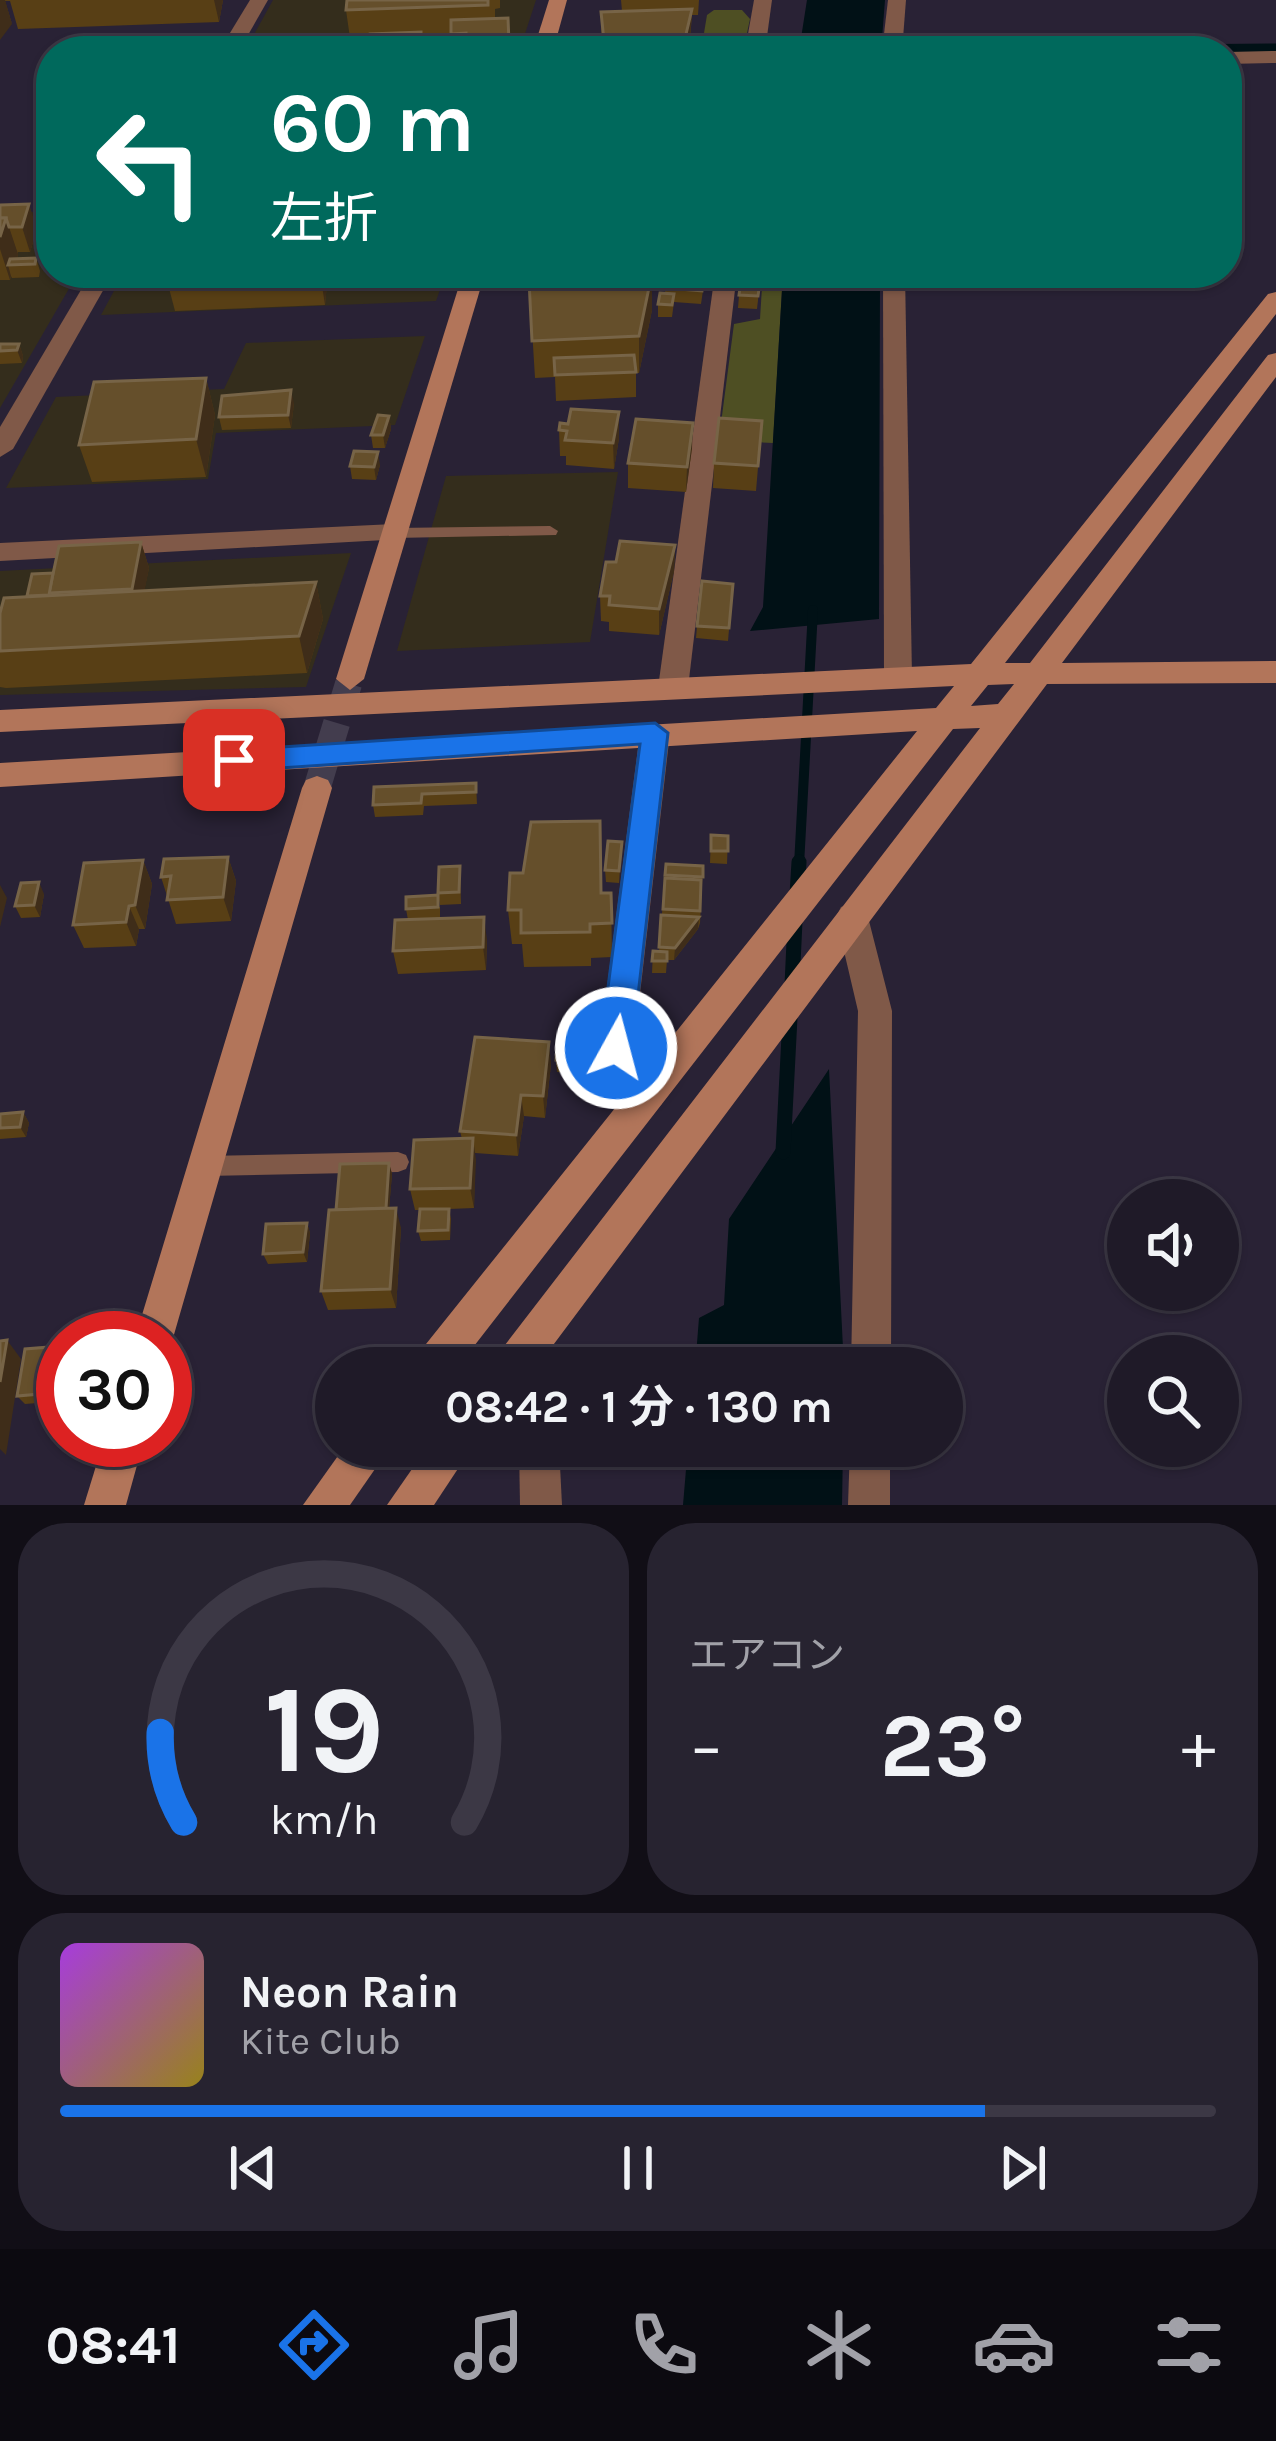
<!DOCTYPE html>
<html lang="ja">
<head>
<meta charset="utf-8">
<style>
	body { margin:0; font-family:Karla,"Noto Sans JP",sans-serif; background:#272330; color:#f1f3f6; height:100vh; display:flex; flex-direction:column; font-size:45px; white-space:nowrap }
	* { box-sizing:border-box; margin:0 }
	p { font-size:39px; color:#a1a1a8 }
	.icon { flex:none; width:66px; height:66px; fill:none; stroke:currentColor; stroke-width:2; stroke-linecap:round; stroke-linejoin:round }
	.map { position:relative; height:1505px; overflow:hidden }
	.drawer { display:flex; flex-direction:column; gap:18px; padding:18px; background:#110e16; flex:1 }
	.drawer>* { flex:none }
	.top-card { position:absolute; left:36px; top:36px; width:1206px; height:252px; border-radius:48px; box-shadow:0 3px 9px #0004,0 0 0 3px #3c3845; background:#00695c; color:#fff; overflow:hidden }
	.tools { position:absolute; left:1107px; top:1179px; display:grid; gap:24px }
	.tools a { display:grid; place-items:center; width:132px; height:132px; border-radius:50%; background:#1f1a28; box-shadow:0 3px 9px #0004,0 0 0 3px #3c3845; font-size:60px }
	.speed { position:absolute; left:36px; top:1311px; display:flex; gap:24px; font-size:60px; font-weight:700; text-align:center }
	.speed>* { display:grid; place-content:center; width:156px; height:156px; border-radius:50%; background:#1f1a28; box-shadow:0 3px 9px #0004,0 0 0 3px #3c3845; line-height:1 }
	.speed .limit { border:18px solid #d22; background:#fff; color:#111 }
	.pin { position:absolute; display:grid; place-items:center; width:102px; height:102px; color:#fff; margin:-51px; border-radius:24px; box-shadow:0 6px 18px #0006 }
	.me { position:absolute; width:132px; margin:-66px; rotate:7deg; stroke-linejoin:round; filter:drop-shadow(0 0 9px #0008) }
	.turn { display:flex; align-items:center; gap:42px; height:252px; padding:0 36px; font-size:54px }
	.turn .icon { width:156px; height:156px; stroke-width:2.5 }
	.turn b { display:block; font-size:84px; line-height:102px }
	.big { font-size:90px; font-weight:700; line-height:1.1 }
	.drawer .card { flex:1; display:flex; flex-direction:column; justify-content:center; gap:18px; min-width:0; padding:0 42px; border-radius:48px; background:#272330 }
	.drawer .dial { align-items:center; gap:0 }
	.dial svg { height:312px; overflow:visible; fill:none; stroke:#3c3845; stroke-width:7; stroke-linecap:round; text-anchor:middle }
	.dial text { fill:#f1f3f6; stroke:none }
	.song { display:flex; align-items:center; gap:36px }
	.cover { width:144px; height:144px; border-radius:18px; background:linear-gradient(135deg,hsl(280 70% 55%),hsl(50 70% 35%)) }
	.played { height:12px; border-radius:6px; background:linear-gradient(90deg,#1a73e8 80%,#3c3845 80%) }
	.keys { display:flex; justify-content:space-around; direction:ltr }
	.heat { display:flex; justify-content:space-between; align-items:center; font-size:66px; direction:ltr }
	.drawer .tiles { flex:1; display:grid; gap:18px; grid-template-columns:1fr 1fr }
	.card:last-child { grid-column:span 2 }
	.trip { position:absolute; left:315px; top:1347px; width:648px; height:120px; border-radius:60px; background:#1f1a28; box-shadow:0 3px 9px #0004,0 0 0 3px #3c3845; font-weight:700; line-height:120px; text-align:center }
	.menu { display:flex; height:192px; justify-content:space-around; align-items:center; background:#0c0a10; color:#a1a1a8 }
	.menu .icon { width:84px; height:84px }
	.menu .selected { color:#1a73e8 }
	.menu b { font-size:54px; color:#f1f3f6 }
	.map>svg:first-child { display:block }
</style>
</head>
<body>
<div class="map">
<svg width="1276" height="1505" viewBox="0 0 1276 1505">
	<rect width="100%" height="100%" fill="#292235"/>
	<g fill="#342d1c">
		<path d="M273,0H536L523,40L246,49Z"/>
		<path d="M51,211V273H78L0,408V214Z"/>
		<path d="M196,273H446L436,301L101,315L122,276Z"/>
		<path d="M425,336L395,425L216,433L208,479L6,488L56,397L224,389L246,343Z"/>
		<path d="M618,472L590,642L397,651L446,476Z"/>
		<path d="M351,553L306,687L0,695V571Z"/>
	</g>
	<g fill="#4e4f23">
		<path d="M714,10H742L750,19L743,51H701L707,15Z"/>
		<path d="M739,273H783L773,443L735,441L720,431L734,324L760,319L762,287L741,283Z"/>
	</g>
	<g fill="#011116">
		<path d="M807,0H885L881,51H799Z"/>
		<path d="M783,273H880L879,619L750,631L763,607Z"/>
		<path d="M829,1069L844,1368H695L699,1318L724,1305L729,1219Z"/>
		<path d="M688,1446H843L842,1505H683Z"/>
	</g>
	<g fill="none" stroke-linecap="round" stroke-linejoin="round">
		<path stroke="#011116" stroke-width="9" d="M917,51L1276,48"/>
		<path stroke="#011116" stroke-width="10" d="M799,865L813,610"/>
		<g stroke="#011116" stroke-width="15">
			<path d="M797,895L799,862"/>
			<path d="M792,985L795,921"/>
			<path d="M783,1152L790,1017"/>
		</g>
		<path stroke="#433d4e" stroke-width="27" stroke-dasharray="27 14" stroke-linecap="butt" d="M317,788L350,679"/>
		<g fill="#805948" fill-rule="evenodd">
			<path d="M51,216V224L0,226V218Z"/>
			<path d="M550,526L558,531L556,535L394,538L386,533L394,528Z"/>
			<path d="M398,1152L406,1155L409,1162L406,1169L398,1172L206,1176L198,1173L195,1166L198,1159L206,1156Z"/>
		</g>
		<g fill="#805948" fill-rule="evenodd">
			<path d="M250,0H268L239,51H219Z"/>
			<path d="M754,0H772L765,51H745Z"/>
			<path d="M888,0H906L902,51H882Z"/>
			<path d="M1276,51V63L1227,64V52Z"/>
			<path d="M91,273H113L13,449L0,457V427Z"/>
			<path d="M715,273H737L688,688L673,699L658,688Z"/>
			<path d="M883,273H905L912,677L898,688L884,677Z"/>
			<path d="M394,524L403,527L407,533L403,539L0,561V543Z"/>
			<path d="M655,722L670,733L634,1046L667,1094L661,1105L649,1110L637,1105L599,1049L640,733Z"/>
			<path d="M852,903L863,907L868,917L892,1011L891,1368H851L858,1011L836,917L841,907Z"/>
			<path d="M519,1446H559L562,1505H520Z"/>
			<path d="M850,1446H890V1505H848Z"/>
		</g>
		<g fill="#b2755a" fill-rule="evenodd">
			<path d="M549,0H567L553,51H533Z"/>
			<path d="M463,273H485L364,679L350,690L336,679Z"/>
			<path d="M1276,292V314L1005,663H1030L1268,355L1276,353V377L1062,663L1276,661V683L1047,684L536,1368H492L498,1354L980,728L953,729L457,1368H412L418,1354L917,731L0,787V763L936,708L954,686L0,732V710L971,664L1268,294ZM1014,684L998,704L971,706L988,685Z"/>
			<path d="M317,776L328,780L332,788L173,1338L165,1353V1338H135L302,788L306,780Z"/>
			<path d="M104,1440H144L126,1505H84Z"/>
			<path d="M345,1446H391L350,1505H303Z"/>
			<path d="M428,1446H473L434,1505H387Z"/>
		</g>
	</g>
	<g fill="#583f15" fill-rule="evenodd">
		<path d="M0,0H223L219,22L18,29L10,1H5L12,24Z"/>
		<path d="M347,0H500V8L495,9V19L508,18L510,51H370L369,44L351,45L346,10ZM452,41V47L423,48L422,42Z"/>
		<path d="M621,0H699L698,15H692L689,51H602L601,12L622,11Z"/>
		<path d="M0,205L37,229L30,252H18L17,259L36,258L40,271L39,277L12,278L11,276L10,280H0Z"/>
		<path d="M165,273H328L325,305L175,311Z"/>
		<path d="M667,273L704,284L701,304L674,302L672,317H658V304L665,293Z"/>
		<path d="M761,274L757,309L738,308L739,295Z"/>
		<path d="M529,280L652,310L639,373H636V397L556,401L555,377L535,378Z"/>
		<path d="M0,344H19L23,356L22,363L0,364Z"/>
		<path d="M206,378L215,415L206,477L92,482L79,445Z"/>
		<path d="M294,403L291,428L222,430L219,417Z"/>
		<path d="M389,416L391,429L385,448H373L371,435Z"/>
		<path d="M762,421L756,491L713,488L714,463Z"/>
		<path d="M559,430L619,438L614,469L566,465V456H560Z"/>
		<path d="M692,448L686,492L628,488V463Z"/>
		<path d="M380,465L376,480L352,479L350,466Z"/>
		<path d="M141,542L149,568L144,591L316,582L323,619L307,673L6,688L0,687V609L27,596L53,573Z"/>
		<path d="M675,545L674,571L659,635L609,631V622L601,621L600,596L616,562Z"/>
		<path d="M733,584L728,641L696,638L697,626Z"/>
		<path d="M476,783L477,804L424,806L423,815L375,817L373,805Z"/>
		<path d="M711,835L728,836L727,864L710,863Z"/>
		<path d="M622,842L619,883L606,882L605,870Z"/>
		<path d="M228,857L236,881L231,921L176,924L161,877Z"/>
		<path d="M143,860L152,884L145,929H139L136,946L84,948L73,925Z"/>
		<path d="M666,864L703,866L700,923L698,929L674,960H667L666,973H652L653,951H659Z"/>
		<path d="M460,866L461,904L440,905L438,893Z"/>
		<path d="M602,893H611L612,957L591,958V966L524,967L522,944H512L508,910Z"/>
		<path d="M44,894L40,917L21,918L15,906Z"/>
		<path d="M440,907V918L487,940L486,970L398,974L393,951L408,920L406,909Z"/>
		<path d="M586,1059L584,1073L557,1072L556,1060Z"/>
		<path d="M551,1064L545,1118L524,1116L518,1156L475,1153L474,1208L449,1209L451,1219L450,1240L421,1241L418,1231L420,1210H415L410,1189L462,1139L460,1131Z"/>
		<path d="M23,1112L29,1123L26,1137L0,1139V1114Z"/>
		<path d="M389,1163L392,1174L389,1208L401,1228L396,1308L328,1310L321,1291Z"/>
		<path d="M307,1223L310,1233L307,1262L268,1264L263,1254Z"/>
		<path d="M63,1346V1401L25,1404L17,1396Z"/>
	</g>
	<g fill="#3f2d19">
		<path d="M0,0H5L12,24L0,40Z"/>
		<path d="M214,0H223L219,22Z"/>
		<path d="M692,9L689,51H682Z"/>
		<path d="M29,204L37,229L30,252L22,227Z"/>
		<path d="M6,218L18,254L15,265H8L11,276L10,280L0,249V237Z"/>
		<path d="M320,273H328L325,305Z"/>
		<path d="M652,273V310L639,373V336Z"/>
		<path d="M19,344L23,356L22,363L17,350Z"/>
		<path d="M206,378L215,415L206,477L196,439Z"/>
		<path d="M291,390L294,403L291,428L288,415Z"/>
		<path d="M619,412V438L614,469L613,443Z"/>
		<path d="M389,416L391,429L385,448L383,435Z"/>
		<path d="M693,423L692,448L686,492L687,467Z"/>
		<path d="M378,452L380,465L376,480L374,467Z"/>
		<path d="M141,542L149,568L140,614L132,589Z"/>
		<path d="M675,545L674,571L659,635V609Z"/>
		<path d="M316,582L323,619L307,673L299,636Z"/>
		<path d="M228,857L236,881L231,921L223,897Z"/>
		<path d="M143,860L152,884L145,929L135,905Z"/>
		<path d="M39,882L44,894L40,917L34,905Z"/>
		<path d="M0,885L7,898L0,927Z"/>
		<path d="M129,906L139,929L136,946L126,922Z"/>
		<path d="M484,917L487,940L486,970L483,947Z"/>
		<path d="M699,917L698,929L674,960L675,948Z"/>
		<path d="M549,1042L551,1064L545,1118L543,1096Z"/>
		<path d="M521,1095L524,1116L518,1156L516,1135Z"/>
		<path d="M23,1112L29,1123L26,1137L20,1127Z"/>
		<path d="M473,1138L476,1160L474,1208L470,1188Z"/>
		<path d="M389,1163L392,1174L388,1222L386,1212Z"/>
		<path d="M396,1208L401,1228L396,1308L390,1289Z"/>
		<path d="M307,1223L310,1233L307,1262L303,1252Z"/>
		<path d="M7,1340L21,1359L6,1455L0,1449V1382Z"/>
	</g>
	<g fill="#654f2b" stroke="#776447" stroke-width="3">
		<path d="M347,0H488V5L346,10Z"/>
		<path d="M692,9L682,51H605L601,12Z"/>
		<path d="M508,18L509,43L466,44V33L451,34V20Z"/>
		<path d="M421,32V43L369,45L370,34Z"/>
		<path d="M478,46V51H375V50Z"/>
		<path d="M360,49V51H304Z"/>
		<path d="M29,204L22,227H9L6,218H0V205Z"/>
		<path d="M0,218H6L0,237Z"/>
		<path d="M36,258L35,264L8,265L10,259Z"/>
		<path d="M652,273L639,336L532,341L529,280Z"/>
		<path d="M667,273H704L702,291L665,288Z"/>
		<path d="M742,273L761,274L758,296L739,295Z"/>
		<path d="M660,293L674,294L672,305L658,304Z"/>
		<path d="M0,344H19L17,350L0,351Z"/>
		<path d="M634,355L636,372L555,375L554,358Z"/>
		<path d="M206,378L196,439L79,445L94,382Z"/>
		<path d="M291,390L288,415L219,417L222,396Z"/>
		<path d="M571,409L619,412L613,443L565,440L567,431L559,430L560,423L568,424Z"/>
		<path d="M378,415L389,416L383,435H371Z"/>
		<path d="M719,418L762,421L758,466L714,463Z"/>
		<path d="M636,419L693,423L687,467L628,463Z"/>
		<path d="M354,451L378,452L374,467L350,466Z"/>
		<path d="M620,541L675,545L659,609L609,605L610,596H600L606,562H616Z"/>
		<path d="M141,542L132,589L49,593L59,546Z"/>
		<path d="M53,573L49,595L27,596L32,574Z"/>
		<path d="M702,581L733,584L729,628L697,626Z"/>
		<path d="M316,582L299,636L0,651V613L4,598Z"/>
		<path d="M476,783V792L422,794L421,803L373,805L374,787Z"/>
		<path d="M600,821L601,893H611L612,923L590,924V932L521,933V910H508L510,873H523L531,822Z"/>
		<path d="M711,835L728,836V851H711Z"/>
		<path d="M608,841L622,842L619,871L605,870Z"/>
		<path d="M228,857L223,897L167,900L171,876L161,877L164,859Z"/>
		<path d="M143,860L135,905L129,906L126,922L73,925L84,863Z"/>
		<path d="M666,864L703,866V877L665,875Z"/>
		<path d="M460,866L459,892L438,893L439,867Z"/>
		<path d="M665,878L701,880L700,911L663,909Z"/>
		<path d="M39,882L34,905L15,906L21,883Z"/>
		<path d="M438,895V907L406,909V897Z"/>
		<path d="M661,915L699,917L675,948L659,947Z"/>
		<path d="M484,917L483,947L393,951L395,920Z"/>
		<path d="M653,951L667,952V961H652Z"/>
		<path d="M475,1037L549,1042L543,1096L521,1095L516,1135L460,1131Z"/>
		<path d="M557,1046L585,1048L583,1062L556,1060Z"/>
		<path d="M23,1112L20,1127L0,1128V1114Z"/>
		<path d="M473,1138L470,1188L410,1189L414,1140Z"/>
		<path d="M389,1163L386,1208L336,1210L340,1164Z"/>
		<path d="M396,1208L390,1289L321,1291L329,1210Z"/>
		<path d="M420,1209H449L448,1230L418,1231Z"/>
		<path d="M307,1223L303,1252L263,1254L266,1224Z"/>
		<path d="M7,1340L0,1382V1341Z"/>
		<path d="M63,1346L62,1392L17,1396L25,1349Z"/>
	</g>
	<path fill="#1a73e8" stroke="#114b97" stroke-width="3" d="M655,723L668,733L632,1048L627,1058L616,1062L605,1058L600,1048L640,744L234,771L220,760L234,750Z"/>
</svg>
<div class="tools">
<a><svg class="icon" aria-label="sound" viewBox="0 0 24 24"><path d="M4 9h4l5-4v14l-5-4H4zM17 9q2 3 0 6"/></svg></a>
<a><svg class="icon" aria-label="search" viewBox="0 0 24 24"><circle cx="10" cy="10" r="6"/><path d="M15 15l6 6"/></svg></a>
</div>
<div class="speed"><div class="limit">30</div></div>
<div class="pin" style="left:234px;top:760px;background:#d93025"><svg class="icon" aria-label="arrive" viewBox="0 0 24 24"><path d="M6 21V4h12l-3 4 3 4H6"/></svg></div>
<svg class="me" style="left:616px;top:1048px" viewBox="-20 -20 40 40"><circle r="17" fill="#1a73e8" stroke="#fff" stroke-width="3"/><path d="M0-11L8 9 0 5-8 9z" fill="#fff"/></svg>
<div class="trip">08:42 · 1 分 · 130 m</div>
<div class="top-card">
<div class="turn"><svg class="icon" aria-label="left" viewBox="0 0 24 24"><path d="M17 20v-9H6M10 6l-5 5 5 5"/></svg><div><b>60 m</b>左折</div></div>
</div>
</div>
<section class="drawer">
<div class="tiles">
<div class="card dial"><svg viewBox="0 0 100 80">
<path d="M14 69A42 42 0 1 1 86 69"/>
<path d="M14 69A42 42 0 0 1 8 46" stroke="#1a73e8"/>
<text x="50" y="56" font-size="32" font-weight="700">19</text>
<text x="50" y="72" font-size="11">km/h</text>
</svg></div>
<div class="card"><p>エアコン</p>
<div class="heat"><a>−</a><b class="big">23°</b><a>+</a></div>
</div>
<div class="card">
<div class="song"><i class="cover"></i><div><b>Neon Rain</b><p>Kite Club</p></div></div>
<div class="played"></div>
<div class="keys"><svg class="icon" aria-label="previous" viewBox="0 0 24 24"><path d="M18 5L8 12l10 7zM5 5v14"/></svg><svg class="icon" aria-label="pause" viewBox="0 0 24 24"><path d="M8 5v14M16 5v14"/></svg><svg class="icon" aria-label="next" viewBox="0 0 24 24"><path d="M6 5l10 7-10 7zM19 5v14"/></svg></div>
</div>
</div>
</section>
<nav class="menu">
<b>08:41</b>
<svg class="icon selected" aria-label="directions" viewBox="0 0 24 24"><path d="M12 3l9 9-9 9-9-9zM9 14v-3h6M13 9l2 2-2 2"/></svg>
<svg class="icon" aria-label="music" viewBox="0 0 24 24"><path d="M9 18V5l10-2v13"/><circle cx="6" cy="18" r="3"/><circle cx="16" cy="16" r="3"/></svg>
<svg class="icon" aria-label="phone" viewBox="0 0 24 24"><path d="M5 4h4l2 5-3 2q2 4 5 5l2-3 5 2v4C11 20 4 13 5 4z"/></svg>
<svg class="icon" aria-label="climate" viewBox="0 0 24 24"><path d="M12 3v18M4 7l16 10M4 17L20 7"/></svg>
<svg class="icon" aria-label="car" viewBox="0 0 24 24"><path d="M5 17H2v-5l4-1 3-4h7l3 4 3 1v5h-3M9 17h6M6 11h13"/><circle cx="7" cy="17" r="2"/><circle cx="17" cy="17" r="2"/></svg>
<svg class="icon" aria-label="filters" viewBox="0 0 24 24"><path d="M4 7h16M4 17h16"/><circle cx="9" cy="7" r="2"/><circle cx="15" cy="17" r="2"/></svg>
</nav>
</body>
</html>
